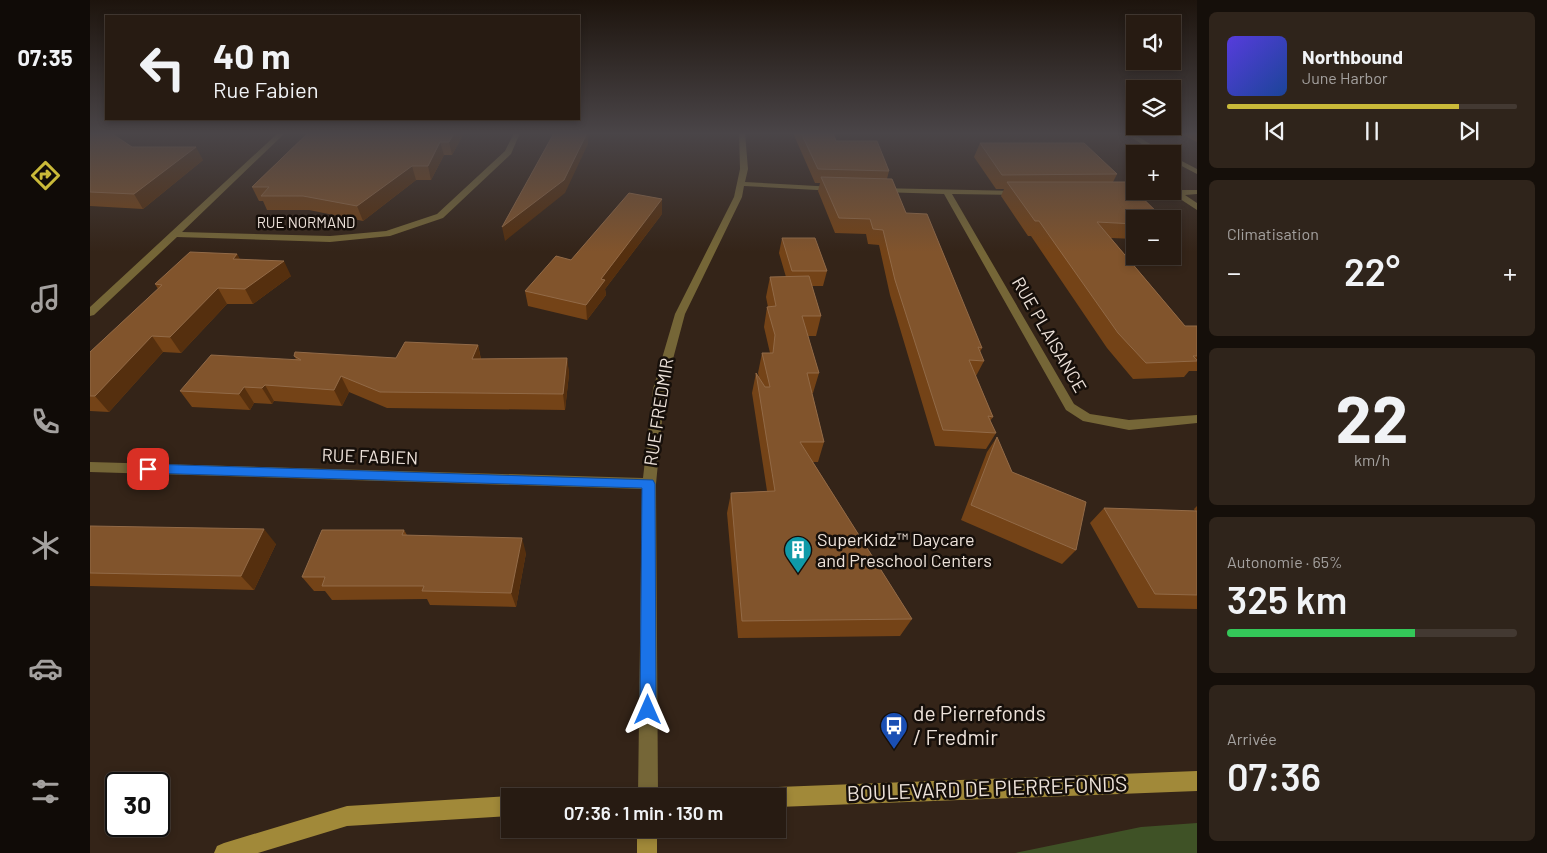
<!DOCTYPE html>
<html lang="fr">
<head>
<meta charset="utf-8">
<style>
	body { margin:0; font-family:Barlow,sans-serif; background:#2f241b; color:#f1f3f6; height:100vh; display:flex; flex-direction:column; font-size:19px; white-space:nowrap }
	* { box-sizing:border-box; margin:0 }
	p { font-size:16px; color:#a4a19f }
	.icon { flex:none; width:28px; height:28px; fill:none; stroke:currentColor; stroke-width:2; stroke-linecap:round; stroke-linejoin:round }
	.map { position:relative; flex:1; overflow:hidden }
	.details { display:flex; flex-direction:column; gap:12px; padding:12px; background:#150f0a; width:350px }
	.details>* { flex:none }
	.top-card { position:absolute; left:15px; top:15px; width:475px; height:105px; border-radius:0px; box-shadow:0 2px 8px #0003,0 0 0 1px #433932; background:#271b12; color:#f1f3f6; overflow:hidden }
	.tools { position:absolute; left:1036px; top:15px; display:grid; gap:10px }
	.tools a { display:grid; place-items:center; width:55px; height:55px; border-radius:0px; background:#271b12; box-shadow:0 2px 8px #0003,0 0 0 1px #433932; font-size:25px }
	.speed { position:absolute; left:15px; top:772px; display:flex; gap:10px; font-size:25px; font-weight:700; text-align:center }
	.speed>* { display:grid; place-content:center; width:65px; height:65px; border-radius:50%; background:#271b12; box-shadow:0 2px 8px #0003,0 0 0 1px #433932; line-height:1 }
	.speed .limit { border:2px solid #111; border-radius:8px; background:#fff; color:#111 }
	.pin { position:absolute; display:grid; place-items:center; width:42px; height:42px; color:#fff; margin:-21px; border-radius:10px; box-shadow:0 2px 8px #0006 }
	.me { position:absolute; width:55px; margin:-28px; rotate:0deg; stroke-linejoin:round; filter:drop-shadow(0 0 4px #0008) }
	.turn { display:flex; align-items:center; gap:18px; height:105px; padding:0 25px; font-size:22px }
	.turn .icon { width:65px; height:65px; stroke-width:2.5 }
	.turn b { display:block; font-size:35px; line-height:42px }
	.big { font-size:38px; font-weight:600; line-height:1.1 }
	.details .widget { flex:1; display:flex; flex-direction:column; justify-content:center; gap:8px; min-width:0; padding:0 18px; border-radius:8px; background:#2f241b }
	.details .dial { align-items:center; gap:0 }
	.dial b { font-size:65px; line-height:1 }
	.song { display:flex; align-items:center; gap:15px }
	.cover { width:60px; height:60px; border-radius:8px; background:linear-gradient(135deg,hsl(250 70% 55%),hsl(220 70% 35%)) }
	.played { height:5px; border-radius:2px; background:linear-gradient(90deg,#caba39 80%,#433932 80%) }
	.keys { display:flex; justify-content:space-around; direction:ltr }
	.heat { display:flex; justify-content:space-between; align-items:center; font-size:28px; direction:ltr }
	.charge { height:8px; border-radius:4px; background:linear-gradient(90deg,#34c759 65%,#433932 0) }
	.trip { position:absolute; left:411px; top:788px; width:285px; height:50px; border-radius:0px; background:#271b12; box-shadow:0 2px 8px #0003,0 0 0 1px #433932; font-weight:600; line-height:50px; text-align:center }
	main { display:flex; flex:1; min-height:0 }
	.tabs { display:flex; flex-direction:column; width:90px; justify-content:space-around; align-items:center; background:#100b07; color:#a4a19f }
	.tabs .icon { width:35px; height:35px }
	.tabs .on { color:#caba39 }
	.tabs b { font-size:22px; color:#f1f3f6 }
	.map>svg:first-child { display:block }
</style>
</head>
<body>
<main>
<nav class="tabs">
<b>07:35</b>
<svg class="icon on" aria-label="directions" viewBox="0 0 24 24"><path d="M12 3l9 9-9 9-9-9zM9 14v-3h6M13 9l2 2-2 2"/></svg>
<svg class="icon" aria-label="music" viewBox="0 0 24 24"><path d="M9 18V5l10-2v13"/><circle cx="6" cy="18" r="3"/><circle cx="16" cy="16" r="3"/></svg>
<svg class="icon" aria-label="phone" viewBox="0 0 24 24"><path d="M5 4h4l2 5-3 2q2 4 5 5l2-3 5 2v4C11 20 4 13 5 4z"/></svg>
<svg class="icon" aria-label="climate" viewBox="0 0 24 24"><path d="M12 3v18M4 7l16 10M4 17L20 7"/></svg>
<svg class="icon" aria-label="car" viewBox="0 0 24 24"><path d="M5 17H2v-5l4-1 3-4h7l3 4 3 1v5h-3M9 17h6M6 11h13"/><circle cx="7" cy="17" r="2"/><circle cx="17" cy="17" r="2"/></svg>
<svg class="icon" aria-label="filters" viewBox="0 0 24 24"><path d="M4 7h16M4 17h16"/><circle cx="9" cy="7" r="2"/><circle cx="15" cy="17" r="2"/></svg>
</nav>
<div class="map">
<svg width="1107" height="853" viewBox="0 0 1107 853">
	<rect width="100%" height="100%" fill="#342418"/>
	<path fill="#3f5226" d="M1107,823V853H925L1051,827Z"/>
	<g fill="none" stroke-linecap="round" stroke-linejoin="round">
		<g fill="#756637" fill-rule="evenodd">
			<path d="M188,133H195L92,232L240,236L296,231L347,214L415,151L424,133H430L421,154L353,218L300,236L240,242L87,237L4,315L0,316V307Z"/>
			<path d="M649,133H655L658,169L655,182L745,187L749,189L745,191L654,186L652,197L595,314L575,389L566,484L568,796H548L552,489L0,472V462L553,478L563,389L585,314L644,197L650,169Z"/>
			<path d="M1034,133H1042L1077,154H1068Z"/>
			<path d="M1082,156L1107,169V174L1082,161Z"/>
			<path d="M787,188L933,191L934,193L930,195L862,194L984,404L1000,414L1039,420L1107,415V423L1039,430L993,421L976,410L854,194L790,192L786,190Z"/>
			<path d="M1082,190H1107V194L1095,195L1107,203V210L1084,195H1032L1028,193L1032,191Z"/>
		</g>
		<g fill="#a18939" fill-rule="evenodd">
			<path d="M1107,771V791L688,807V796H679L681,790L688,787Z"/>
			<path d="M420,796V816L257,826L168,853H124L127,846L134,843L257,806Z"/>
			<rect x="547" y="829" width="20" height="24"/>
		</g>
	</g>
	<g fill="#744317">
		<path d="M0,133L42,147L113,160L53,209L0,206Z"/>
		<path d="M218,133H374L362,155H354L341,180H326L273,221L219,210H177L173,201H169L162,187Z"/>
		<path d="M703,133H743L746,141L799,171L797,179L892,348L890,352L894,361L886,376L903,417L900,421L906,433L896,449L845,446L800,295L789,245L778,244L776,234L745,233L728,191L730,183H725Z"/>
		<path d="M1089,133H1107V142Z"/>
		<path d="M890,143L1027,174L1023,182L1045,219V239L1021,238L1095,326H1107V371H1099L1094,377L1043,379L1017,348L941,236H938L911,196L914,189H906L884,157Z"/>
		<path d="M572,214L515,289L516,295L497,320L438,306L435,291L481,260Z"/>
		<path d="M692,238L737,271L733,286H722L731,316L726,336H718L729,373L723,393H722L734,442L728,462H723L822,619L810,636L648,638L637,513L641,493L677,491L662,393L666,373L669,377L668,373L672,353H680L674,327L677,307H678L676,297L680,277H696L689,253Z"/>
		<path d="M147,254L150,260L201,276L163,304H137L91,353L73,352L19,412L0,411V352L68,289L65,284Z"/>
		<path d="M388,345L391,359L477,358L479,374L475,410L297,408L259,392L252,406L184,401L182,404L164,403L160,410L102,407L90,391L206,359L204,356L306,358Z"/>
		<path d="M907,437L922,472L986,550L972,564L871,520L897,452Z"/>
		<path d="M1107,506V609L1048,608L1000,523L1014,508L1105,511L1104,509Z"/>
		<path d="M0,526L186,544L164,590L0,586Z"/>
		<path d="M314,530L317,535L436,553L426,607L340,605L337,599L242,600L235,591H224L212,577Z"/>
	</g>
	<g fill="#552f0e">
		<path d="M364,133H374L362,155L359,142Z"/>
		<path d="M495,133H500L498,139V144L475,193L415,241L412,227Z"/>
		<path d="M350,142L354,155L341,180L338,166Z"/>
		<path d="M106,147L113,160L53,209L44,194Z"/>
		<path d="M322,166L326,180L273,221L267,206Z"/>
		<path d="M572,199V214L515,289L516,295L497,320L496,305L511,279Z"/>
		<path d="M147,254L156,270L143,259Z"/>
		<path d="M194,261L201,276L163,304L155,289Z"/>
		<path d="M128,288L137,304L91,353L80,337Z"/>
		<path d="M62,336L73,352L19,412L5,396Z"/>
		<path d="M388,345L391,361L382,359Z"/>
		<path d="M477,358L479,374L475,410L473,394Z"/>
		<path d="M251,376L259,392L252,406L244,390Z"/>
		<path d="M175,385L184,401L182,404L172,388Z"/>
		<path d="M154,387L164,403L160,410L149,394Z"/>
		<path d="M174,529L186,544L164,590L151,576Z"/>
		<path d="M432,538L436,553L426,607L421,593Z"/>
	</g>
	<g fill="#81542c" stroke="#926a47">
		<path d="M0,133H21L42,147H106L44,194L0,192Z"/>
		<path d="M218,133H364L359,142H350L338,166H322L267,206L213,196H171L179,187H162Z"/>
		<path d="M464,133H497L474,180L412,227Z"/>
		<path d="M711,133H743L746,141H787L799,171L728,169Z"/>
		<path d="M890,143H994L1027,174L912,175Z"/>
		<path d="M731,177L802,179L816,213L837,214L892,348L888,347L894,361L879,360L903,417L898,416L906,433L853,430L805,280L793,230L783,229L780,219L749,218Z"/>
		<path d="M917,182H1036L1074,219H1045V224L1007,222L1095,326H1107V356H1103L1107,360V361L1056,363L1028,333L949,221H945Z"/>
		<path d="M539,193L572,199L511,279L515,280L496,305L435,291L466,256L481,260Z"/>
		<path d="M692,238H725L737,271H702Z"/>
		<path d="M100,252L147,254L143,259L194,261L155,289L128,288L80,337L62,336L5,396H0V352L72,285L65,284Z"/>
		<path d="M719,276L731,316H712L729,373H717L734,442H710L822,619L652,621L641,493L685,491L666,373L675,387H680L672,353H683L685,335L677,307L686,306L680,277Z"/>
		<path d="M315,342L388,345L382,359L477,358L473,394L290,392L251,376L244,390L175,385L172,388L154,387L149,394L90,391L121,355L211,360L204,356L205,352L306,358Z"/>
		<path d="M907,437L922,472L996,502L986,550L881,505Z"/>
		<path d="M1014,508L1107,511V595L1065,594Z"/>
		<path d="M0,526L174,529L151,576L0,573Z"/>
		<path d="M232,530H314L312,535L432,538L421,593L332,591L334,586H232L235,577H212Z"/>
	</g>
	<linearGradient id="sky" x2="0" y2="1"><stop stop-color="#1d140d"/><stop offset="0.53" stop-color="#4a4548"/><stop offset="1" stop-color="#4a4548" stop-opacity="0"/></linearGradient>
	<rect width="1107" height="252" fill="url(#sky)"/>
	<path fill="#1a73e8" stroke="#114b97" d="M58,464L563,480L565,484L566,710L564,716L558,718L552,716L550,710L552,488L58,473L52,469Z"/>
	<defs>
		<symbol id="building-pin" viewBox="-11 -11 22 30"><path d="M0 17L-7.5 6A9.5 9.5 0 1 1 7.5 6Z" fill="#0f9aa8" stroke="#160f0a"/><path d="M-4-6H4V6H1V3H-1V6H-4ZM-2.5-4.3h1.7v1.8h-1.7ZM.8-4.3h1.7v1.8H.8ZM-2.5-1h1.7V.8h-1.7ZM.8-1h1.7V.8H.8Z" fill="#fff"/></symbol>
		<symbol id="bus-pin" viewBox="-11 -11 22 30"><path d="M0 17L-7.5 6A9.5 9.5 0 1 1 7.5 6Z" fill="#1a4fb4" stroke="#160f0a"/><path d="M-5-6H5V4H4V6H2V4H-2V6H-4V4H-5ZM-3.5-4V0h7V-4ZM-3.5 1.2v1.5H-2V1.2ZM2 1.2v1.5H3.5V1.2Z" fill="#fff"/></symbol>
	</defs>
	<g fill-rule="evenodd">
		<use href="#building-pin" x="692" y="534" width="32" height="43"/>
		<use href="#bus-pin" x="788" y="710" width="32" height="43"/>
	</g>
	<g text-anchor="middle" stroke-width="5" stroke-linejoin="round" paint-order="stroke">
		<g font-size="15" fill="#ede2da" stroke="#160f0a">
			<text x="216" y="228">RUE NORMAND</text>
		</g>
		<g font-size="18" fill="#ede2da" stroke="#160f0a">
			<text transform="translate(959 335) rotate(60)" y="6">RUE PLAISANCE</text>
			<text transform="translate(569 412) rotate(-81)" y="6">RUE FREDMIR</text>
			<text transform="translate(280 457) rotate(2)" y="6">RUE FABIEN</text>
		</g>
		<g font-size="18" fill="#ede2da" stroke="#160f0a" text-anchor="start">
			<text x="727" y="546">SuperKidz™ Daycare<tspan x="727" dy="21">and Preschool Centers</tspan></text>
		</g>
		<g font-size="21" fill="#ede2da" stroke="#160f0a" text-anchor="start">
			<text x="823" y="721">de Pierrefonds<tspan x="823" dy="24">/ Fredmir</tspan></text>
		</g>
		<g font-size="21" fill="#ede2da" stroke="#160f0a">
			<text transform="translate(897 789) rotate(-2)" y="7">BOULEVARD DE PIERREFONDS</text>
		</g>
	</g>
</svg>
<div class="tools">
<a><svg class="icon" aria-label="sound" viewBox="0 0 24 24"><path d="M4 9h4l5-4v14l-5-4H4zM17 9q2 3 0 6"/></svg></a>
<a><svg class="icon" aria-label="layers" viewBox="0 0 24 24"><path d="M12 4l9 5-9 5-9-5zM3 14l9 5 9-5"/></svg></a>
<a>+</a>
<a>−</a>
</div>
<div class="speed"><div class="limit">30</div></div>
<div class="pin" style="left:58px;top:469px;background:#d93025"><svg class="icon" aria-label="arrive" viewBox="0 0 24 24"><path d="M6 21V4h12l-3 4 3 4H6"/></svg></div>
<svg class="me" style="left:558px;top:710px" viewBox="-20 -20 40 40"><path d="M0-17L14 15 0 8-14 15z" fill="#1a73e8" stroke="#fff" stroke-width="4"/></svg>
<div class="trip">07:36 · 1 min · 130 m</div>
<div class="top-card">
<div class="turn"><svg class="icon" aria-label="left" viewBox="0 0 24 24"><path d="M17 20v-9H6M10 6l-5 5 5 5"/></svg><div><b>40 m</b>Rue Fabien</div></div>
</div>
</div>
<section class="details">
<div class="widget">
<div class="song"><i class="cover"></i><div><b>Northbound</b><p>June Harbor</p></div></div>
<div class="played"></div>
<div class="keys"><svg class="icon" aria-label="previous" viewBox="0 0 24 24"><path d="M18 5L8 12l10 7zM5 5v14"/></svg><svg class="icon" aria-label="pause" viewBox="0 0 24 24"><path d="M8 5v14M16 5v14"/></svg><svg class="icon" aria-label="next" viewBox="0 0 24 24"><path d="M6 5l10 7-10 7zM19 5v14"/></svg></div>
</div>
<div class="widget"><p>Climatisation</p>
<div class="heat"><a>−</a><b class="big">22°</b><a>+</a></div>
</div>
<div class="widget dial"><b>22</b><p>km/h</p></div>
<div class="widget"><p>Autonomie · 65%</p><b class="big">325 km</b><div class="charge"></div></div>
<div class="widget"><p>Arrivée</p><b class="big">07:36</b></div>
</section>
</main>
</body>
</html>
